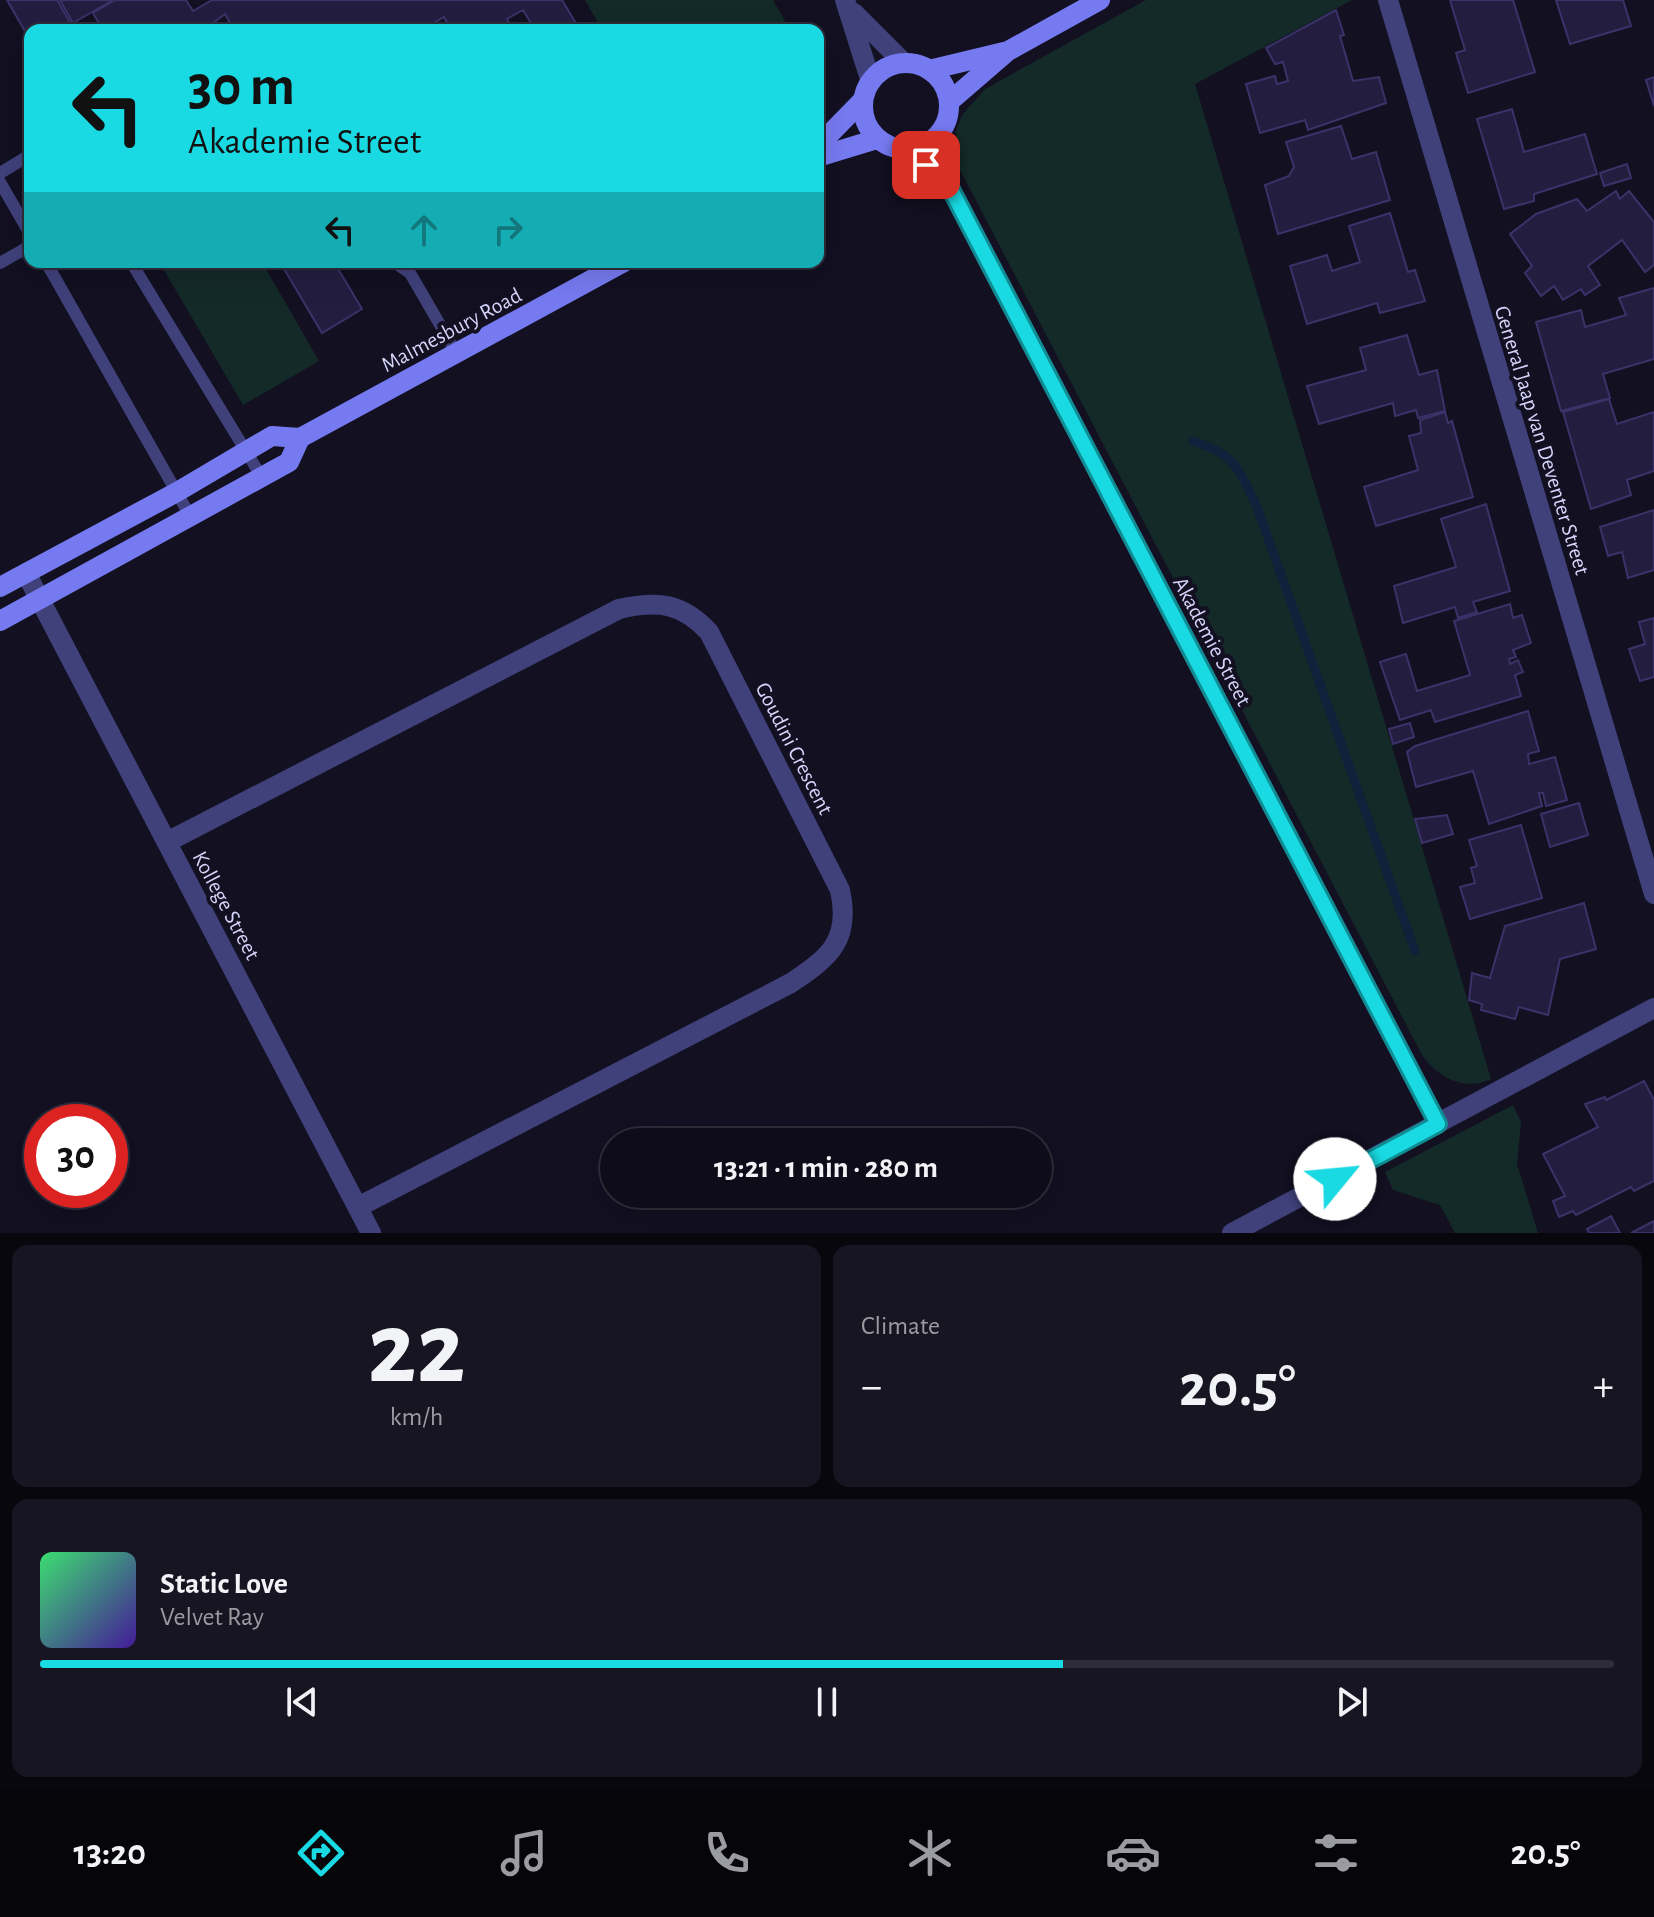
<!DOCTYPE html>
<html lang="en">
<head>
<meta charset="utf-8">
<style>
	body { margin:0; font-family:"Alegreya Sans",sans-serif; background:#171522; color:#f1f3f6; height:100vh; display:flex; flex-direction:column; font-size:30px; white-space:nowrap }
	* { box-sizing:border-box; margin:0 }
	p { font-size:26px; color:#9b9ba2 }
	.icon { flex:none; width:44px; height:44px; fill:none; stroke:currentColor; stroke-width:2; stroke-linecap:round; stroke-linejoin:round }
	.map { position:relative; height:1233px; overflow:hidden }
	.details { display:flex; flex-direction:column; gap:12px; padding:12px; background:#08070e; flex:1 }
	.details>* { flex:none }
	.guide { position:absolute; left:24px; top:24px; width:800px; height:244px; border-radius:16px; box-shadow:0 8px 32px #0002,0 0 0 2px #2e2c38; background:#19d9e2; color:#111; overflow:hidden }
	.speed { position:absolute; left:24px; top:1104px; display:flex; gap:16px; font-size:40px; font-weight:700; text-align:center }
	.speed>* { display:grid; place-content:center; width:104px; height:104px; border-radius:50%; background:#0e0c19; box-shadow:0 8px 32px #0002,0 0 0 2px #2e2c38; line-height:1 }
	.speed .limit { border:12px solid #d22; background:#fff; color:#111 }
	.pin { position:absolute; display:grid; place-items:center; width:68px; height:68px; color:#fff; margin:-34px; border-radius:16px; box-shadow:0 4px 12px #0006 }
	.me { position:absolute; width:88px; margin:-44px; rotate:62deg; stroke-linejoin:round; filter:drop-shadow(0 0 6px #0008) }
	.turn { display:flex; align-items:center; gap:28px; height:168px; padding:0 32px; font-size:36px }
	.turn .icon { width:104px; height:104px; stroke-width:2.5 }
	.turn b { display:block; font-size:56px; line-height:68px }
	.lanes { display:flex; align-items:center; height:76px; padding:0 32px; background:#0003; justify-content:center; gap:40px; direction:ltr }
	.lanes .off { opacity:.35 }
	.big { font-size:60px; font-weight:700; line-height:1.1 }
	.details .tile { flex:1; display:flex; flex-direction:column; justify-content:center; gap:12px; min-width:0; padding:0 28px; border-radius:16px; background:#171522 }
	.details .dial { align-items:center; gap:0 }
	.dial b { font-size:104px; line-height:1 }
	.song { display:flex; align-items:center; gap:24px }
	.cover { width:96px; height:96px; border-radius:12px; background:linear-gradient(135deg,hsl(140 70% 55%),hsl(260 70% 35%)) }
	.played { height:8px; border-radius:4px; background:linear-gradient(90deg,#19d9e2 65%,#2e2c38 65%) }
	.keys { display:flex; justify-content:space-around; direction:ltr }
	.heat { display:flex; justify-content:space-between; align-items:center; font-size:44px; direction:ltr }
	.details .tiles { flex:1; display:grid; gap:12px; grid-template-columns:1fr 1fr }
	.tile:last-child { grid-column:span 2 }
	.trip { position:absolute; left:600px; top:1128px; width:452px; height:80px; border-radius:40px; background:#0e0c19; box-shadow:0 8px 32px #0002,0 0 0 2px #2e2c38; font-weight:700; line-height:80px; text-align:center }
	.tabs { display:flex; height:128px; justify-content:space-around; align-items:center; background:#06050a; color:#9b9ba2 }
	.tabs .icon { width:56px; height:56px }
	.tabs .active { color:#19d9e2 }
	.tabs b { font-size:36px; color:#f1f3f6 }
	.map>svg:first-child { display:block }
</style>
</head>
<body>
<div class="map">
<svg width="1654" height="1233" viewBox="0 0 1654 1233">
	<rect width="100%" height="100%" fill="#121021"/>
	<g fill="#142a28">
		<path d="M585,0H773L790,30H602Z"/>
		<path d="M1146,0H1352L1195,84L1491,1079C1465,1092 1437,1077 1422,1055L957,164L956,131L962,115L985,89Z"/>
		<path d="M178,262H262L319,361L243,405L164,270Z"/>
		<path d="M1513,1105L1521,1122L1517,1164L1538,1233H1455L1440,1205L1393,1190L1385,1172Z"/>
	</g>
	<g fill="none" stroke-linecap="round" stroke-linejoin="round">
		<path stroke="#0f213b" stroke-width="9" d="M1193,441C1235,454 1239,469 1257,507L1415,951"/>
	</g>
	<g fill="#231e40" stroke="#3a3369" stroke-width="2">
		<path d="M7,0H57L71,24L61,30H30V40Z"/>
		<path d="M60,0H111V1L73,23Z"/>
		<path d="M115,0H186L193,11L212,0H562L580,30H535L523,10L507,19L513,30H451L444,17L422,30H234L225,14L204,30H103L93,13Z"/>
		<path d="M1450,0H1513L1535,72L1468,93L1456,53L1465,50Z"/>
		<path d="M1556,0H1623L1631,26L1570,44Z"/>
		<path d="M1336,10L1344,35L1340,36L1353,81L1379,77L1386,103L1308,130L1305,120L1260,133L1246,84L1275,76L1277,84L1288,81L1283,62L1275,64L1266,48Z"/>
		<path d="M1654,77V106L1646,80Z"/>
		<path d="M1512,109L1524,152L1585,134L1597,174L1534,194V201L1504,209L1477,119Z"/>
		<path d="M1341,126L1352,159L1376,152L1390,200L1278,234L1265,185L1289,176L1294,167L1286,142Z"/>
		<path d="M1627,164L1631,178L1604,186L1600,173Z"/>
		<path d="M1616,191L1620,199L1629,191L1654,222V265L1645,272L1622,240L1588,266L1600,285L1585,295L1581,289L1563,300L1554,286L1541,296L1525,273L1532,266L1510,234L1536,214L1577,199L1587,211Z"/>
		<path d="M1390,213L1408,272L1415,270L1425,301L1380,313L1377,303L1307,324L1290,266L1327,255L1332,271L1360,262L1349,226Z"/>
		<path d="M280,262H334L362,309L322,333Z"/>
		<path d="M1654,288V359L1603,374L1610,398L1561,411L1536,322L1581,310L1585,327L1626,315L1619,298Z"/>
		<path d="M1407,335L1419,375L1437,370L1445,411L1418,418L1416,410L1395,416L1393,403L1319,424L1307,386L1366,370L1360,348Z"/>
		<path d="M1609,399L1617,424L1654,412V471L1627,480L1631,495L1591,509L1563,412Z"/>
		<path d="M1445,412L1448,423L1452,421L1473,497L1376,526L1364,487L1418,470L1409,436L1421,433L1420,420Z"/>
		<path d="M1486,504L1510,591L1473,602L1477,612L1458,618L1455,607L1403,623L1394,586L1456,567L1441,519Z"/>
		<path d="M1654,510V570L1628,578L1622,552L1608,556L1600,527Z"/>
		<path d="M1510,604L1513,618L1522,615L1531,643L1513,650L1516,657L1509,659L1510,664L1518,660L1523,672L1515,675L1521,696L1435,722L1431,710L1400,720L1380,662L1406,654L1417,691L1470,675L1454,621Z"/>
		<path d="M1654,618V677L1640,681L1629,649L1645,644L1639,622Z"/>
		<path d="M1528,711L1539,751L1528,754L1529,764L1555,757L1567,800L1546,806L1543,793H1539L1542,806L1489,824L1473,771L1416,787L1407,752L1415,746Z"/>
		<path d="M1410,723L1414,737L1393,744L1389,729Z"/>
		<path d="M1579,803L1588,835L1550,847L1541,814Z"/>
		<path d="M1447,815L1453,834L1422,843L1415,819Z"/>
		<path d="M1521,825L1542,898L1470,919L1460,887L1475,883L1471,868L1477,866L1469,840Z"/>
		<path d="M1584,903L1596,949L1560,959L1548,1015L1519,1007L1515,1019L1481,1010L1482,1004L1469,1000L1472,973L1490,978L1505,926Z"/>
		<path d="M1644,1081L1654,1100V1181L1634,1191L1631,1187L1576,1215L1573,1211L1559,1217L1553,1201L1565,1196L1543,1154L1598,1127L1585,1104L1605,1097L1606,1100Z"/>
		<path d="M1611,1216L1620,1233H1589L1587,1229Z"/>
		<path d="M1654,1221V1233H1631Z"/>
	</g>
	<g fill="none" stroke-linecap="round" stroke-linejoin="round">
		<g stroke="#40417b" stroke-width="12">
			<path d="M0,173L30,155"/>
			<path d="M0,182L30,234"/>
			<path d="M46,262L189,514"/>
			<path d="M131,262L261,476"/>
			<path d="M394,262L410,273L457,354"/>
			<path d="M0,263L30,246"/>
		</g>
		<g stroke="#40417b" stroke-width="20">
			<path d="M845,0L871,82"/>
			<path d="M1388,0L1654,894"/>
			<path d="M854,13L904,63"/>
			<path d="M939,134L946,180L1438,1124"/>
			<path d="M906,150L946,180"/>
			<path d="M26,573L371,1233"/>
			<path d="M167,842L619,609C658,600 682,603 709,632L840,890C851,940 830,957 791,983L358,1207"/>
			<path d="M1232,1233L1654,1008"/>
		</g>
		<g stroke="#767af0" stroke-width="20">
			<circle cx="906" cy="106" r="43"/>
			<path d="M929,70L1004,52"/>
			<path d="M949,102L1008,51L1100,0"/>
			<path d="M818,146L863,100"/>
			<path d="M818,157L877,139"/>
			<path d="M0,587L177,492L272,436L300,438L624,262"/>
			<path d="M0,621L289,462L300,438"/>
		</g>
	</g>
	<g fill="none" stroke-linecap="round" stroke-linejoin="round">
		<defs>
			<path id="route" d="M926,165L946,180L1438,1124L1335,1179"/>
		</defs>
		<use href="#route" stroke="#108d93" stroke-width="20"/>
		<use href="#route" stroke="#19d9e2" stroke-width="14"/>
	</g>
	<g text-anchor="middle" stroke-width="8" stroke-linejoin="round" paint-order="stroke">
		<g font-size="22" fill="#d7d4fa" stroke="#121021">
			<text transform="translate(451 329) rotate(-28)" y="8">Malmesbury Road</text>
			<text transform="translate(1543 440) rotate(73)" y="8">General Jaap van Deventer Street</text>
			<text transform="translate(1213 641) rotate(62)" y="8">Akademie Street</text>
			<text transform="translate(795 748) rotate(63)" y="8">Goudini Crescent</text>
			<text transform="translate(227 905) rotate(62)" y="8">Kollege Street</text>
		</g>
	</g>
</svg>
<div class="speed"><div class="limit">30</div></div>
<div class="pin" style="left:926px;top:165px;background:#d93025"><svg class="icon" aria-label="arrive" viewBox="0 0 24 24"><path d="M6 21V4h12l-3 4 3 4H6"/></svg></div>
<svg class="me" style="left:1335px;top:1179px" viewBox="-20 -20 40 40"><circle r="19" fill="#fff"/><path d="M0-13L10 11 0 6-10 11z" fill="#19d9e2"/></svg>
<div class="trip">13:21 · 1 min · 280 m</div>
<div class="guide">
<div class="turn"><svg class="icon" aria-label="left" viewBox="0 0 24 24"><path d="M17 20v-9H6M10 6l-5 5 5 5"/></svg><div><b>30 m</b>Akademie Street</div></div>
<div class="lanes"><svg class="icon" aria-label="left" viewBox="0 0 24 24"><path d="M17 20v-9H6M10 6l-5 5 5 5"/></svg><svg class="icon off" aria-label="ahead" viewBox="0 0 24 24"><path d="M12 20V5M6 11l6-6 6 6"/></svg><svg class="icon off" aria-label="right" viewBox="0 0 24 24"><path d="M7 20v-9h11M14 6l5 5-5 5"/></svg></div>
</div>
</div>
<section class="details">
<div class="tiles">
<div class="tile dial"><b>22</b><p>km/h</p></div>
<div class="tile"><p>Climate</p>
<div class="heat"><a>−</a><b class="big">20.5°</b><a>+</a></div>
</div>
<div class="tile">
<div class="song"><i class="cover"></i><div><b>Static Love</b><p>Velvet Ray</p></div></div>
<div class="played"></div>
<div class="keys"><svg class="icon" aria-label="previous" viewBox="0 0 24 24"><path d="M18 5L8 12l10 7zM5 5v14"/></svg><svg class="icon" aria-label="pause" viewBox="0 0 24 24"><path d="M8 5v14M16 5v14"/></svg><svg class="icon" aria-label="next" viewBox="0 0 24 24"><path d="M6 5l10 7-10 7zM19 5v14"/></svg></div>
</div>
</div>
</section>
<nav class="tabs">
<b>13:20</b>
<svg class="icon active" aria-label="directions" viewBox="0 0 24 24"><path d="M12 3l9 9-9 9-9-9zM9 14v-3h6M13 9l2 2-2 2"/></svg>
<svg class="icon" aria-label="music" viewBox="0 0 24 24"><path d="M9 18V5l10-2v13"/><circle cx="6" cy="18" r="3"/><circle cx="16" cy="16" r="3"/></svg>
<svg class="icon" aria-label="phone" viewBox="0 0 24 24"><path d="M5 4h4l2 5-3 2q2 4 5 5l2-3 5 2v4C11 20 4 13 5 4z"/></svg>
<svg class="icon" aria-label="climate" viewBox="0 0 24 24"><path d="M12 3v18M4 7l16 10M4 17L20 7"/></svg>
<svg class="icon" aria-label="car" viewBox="0 0 24 24"><path d="M5 17H2v-5l4-1 3-4h7l3 4 3 1v5h-3M9 17h6M6 11h13"/><circle cx="7" cy="17" r="2"/><circle cx="17" cy="17" r="2"/></svg>
<svg class="icon" aria-label="filters" viewBox="0 0 24 24"><path d="M4 7h16M4 17h16"/><circle cx="9" cy="7" r="2"/><circle cx="15" cy="17" r="2"/></svg>
<b>20.5°</b>
</nav>
</body>
</html>
